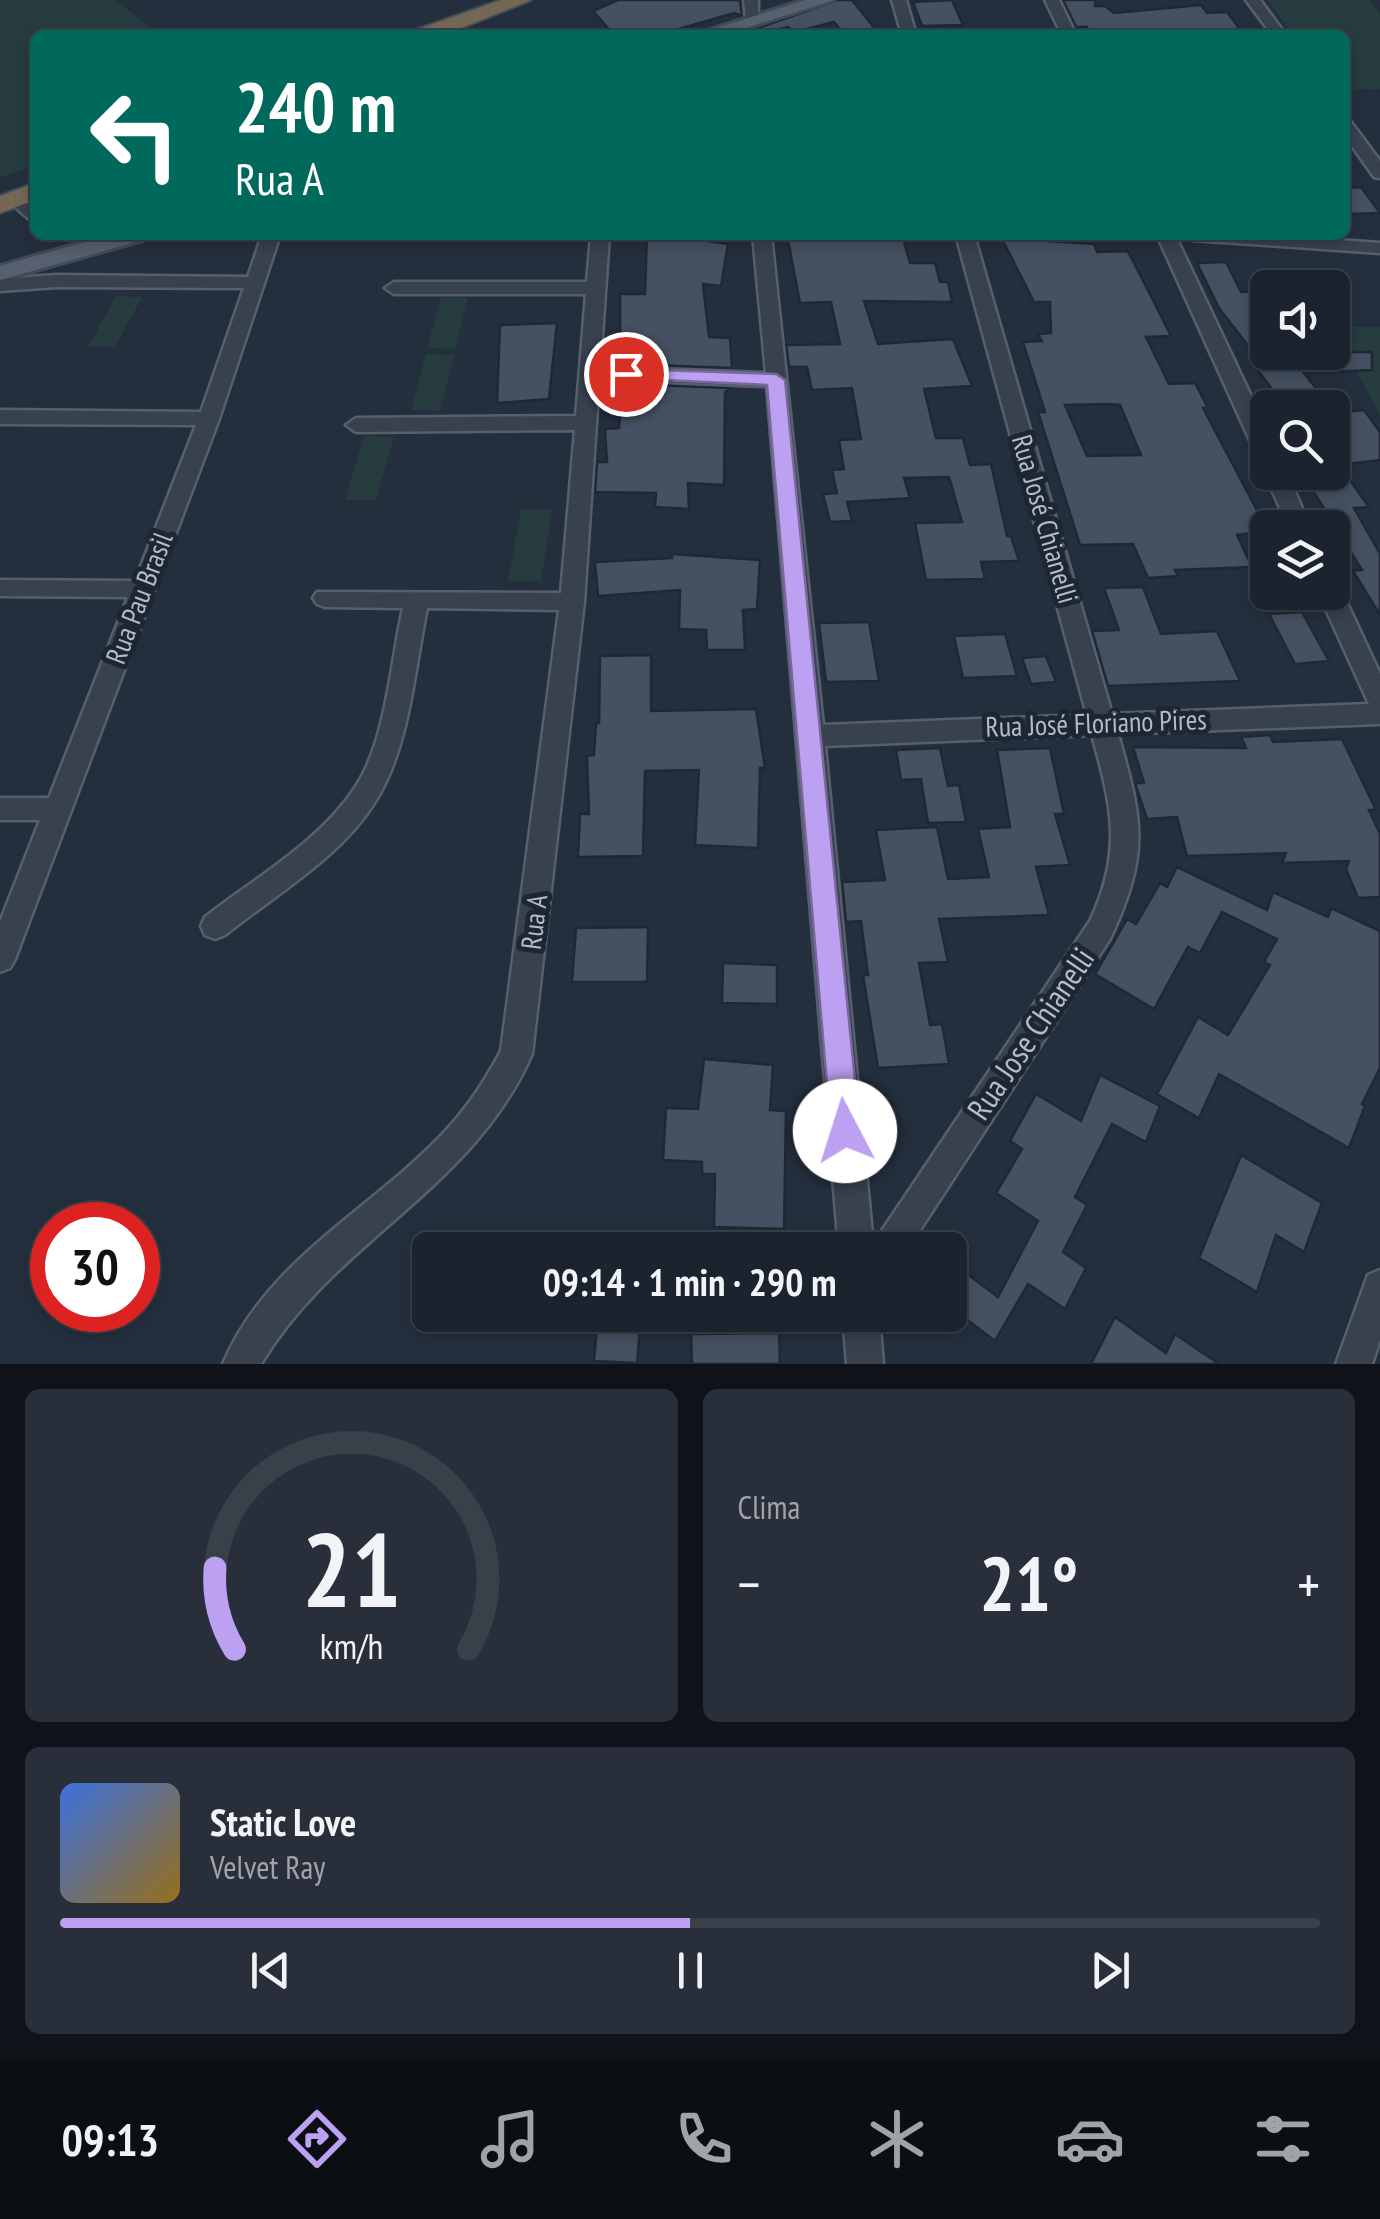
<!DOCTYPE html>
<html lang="pt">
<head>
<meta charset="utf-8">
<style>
	body { margin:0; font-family:"PT Sans Narrow",sans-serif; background:#282f3a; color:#f1f3f6; height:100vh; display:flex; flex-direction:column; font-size:38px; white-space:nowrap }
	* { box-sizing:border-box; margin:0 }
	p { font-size:32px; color:#a0a4aa }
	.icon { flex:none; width:55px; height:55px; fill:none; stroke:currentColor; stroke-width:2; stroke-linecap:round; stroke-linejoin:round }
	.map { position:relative; height:1364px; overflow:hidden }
	.drawer { display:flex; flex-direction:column; gap:25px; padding:25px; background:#0f1319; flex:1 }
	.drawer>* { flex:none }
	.top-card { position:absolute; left:30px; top:30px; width:1320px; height:210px; border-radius:15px; box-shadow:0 5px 15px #0003,0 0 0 2px #39404a; background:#00695c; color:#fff; overflow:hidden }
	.fabs { position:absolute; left:1250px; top:270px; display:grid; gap:20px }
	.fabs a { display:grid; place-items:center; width:100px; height:100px; border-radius:15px; background:#1b232e; box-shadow:0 5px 15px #0003,0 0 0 2px #39404a; font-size:50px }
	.speed { position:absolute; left:30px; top:1202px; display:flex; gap:20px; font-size:50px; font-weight:700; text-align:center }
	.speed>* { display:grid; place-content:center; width:130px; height:130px; border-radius:50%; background:#1b232e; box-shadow:0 5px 15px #0003,0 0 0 2px #39404a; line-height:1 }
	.speed .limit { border:15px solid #d22; background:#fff; color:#111 }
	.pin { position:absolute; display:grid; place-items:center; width:85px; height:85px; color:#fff; margin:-42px; border:5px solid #fff; border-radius:50%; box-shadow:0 2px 10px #0007 }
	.me { position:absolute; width:110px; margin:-55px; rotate:355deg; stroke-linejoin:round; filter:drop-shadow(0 0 8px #0008) }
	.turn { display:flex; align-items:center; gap:35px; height:210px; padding:0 40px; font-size:45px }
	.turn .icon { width:130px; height:130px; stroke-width:2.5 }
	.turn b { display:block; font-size:70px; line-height:85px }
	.big { font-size:75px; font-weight:600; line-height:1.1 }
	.drawer .widget { flex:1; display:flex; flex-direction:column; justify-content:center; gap:15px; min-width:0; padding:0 35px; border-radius:15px; background:#282f3a }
	.drawer .dial { align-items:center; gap:0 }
	.dial svg { height:260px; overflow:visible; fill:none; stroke:#39404a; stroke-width:7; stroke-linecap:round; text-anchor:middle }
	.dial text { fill:#f1f3f6; stroke:none }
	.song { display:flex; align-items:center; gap:30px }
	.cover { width:120px; height:120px; border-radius:15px; background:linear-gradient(135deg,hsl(220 70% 55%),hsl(40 70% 35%)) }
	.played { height:10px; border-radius:5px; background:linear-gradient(90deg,#bca0f2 50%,#39404a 50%) }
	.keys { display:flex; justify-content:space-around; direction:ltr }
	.heat { display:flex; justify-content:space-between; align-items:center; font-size:55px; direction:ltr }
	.drawer .tiles { flex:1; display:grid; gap:25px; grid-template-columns:1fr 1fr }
	.widget:last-child { grid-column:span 2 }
	.trip { position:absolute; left:412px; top:1232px; width:555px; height:100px; border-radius:15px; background:#1b232e; box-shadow:0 5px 15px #0003,0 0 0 2px #39404a; font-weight:600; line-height:100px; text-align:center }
	.menu { display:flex; height:160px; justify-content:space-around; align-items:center; background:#0b0e12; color:#a0a4aa }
	.menu .icon { width:70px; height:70px }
	.menu .selected { color:#bca0f2 }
	.menu b { font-size:45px; color:#f1f3f6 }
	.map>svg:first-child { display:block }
</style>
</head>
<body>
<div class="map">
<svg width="1380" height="1364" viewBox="0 0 1380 1364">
	<rect width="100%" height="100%" fill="#242f3e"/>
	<g fill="#263c3f">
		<path d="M0,0H115L161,35H35V166L0,177Z"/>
		<path d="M1268,0H1370L1380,13V89L1345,90V35H1292Z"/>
		<path d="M116,296L142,297L115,347H88Z"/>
		<path d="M441,298H468L455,349L427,348Z"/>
		<path d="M1332,327H1380V414L1333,330Z"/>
		<path d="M426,354L454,355L440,411L411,410Z"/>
		<path d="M364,436L394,437L376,500H345Z"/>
		<path d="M521,509L552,510L541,581H508Z"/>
	</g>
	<g fill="#455162" stroke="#1f2835" stroke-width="2.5" fill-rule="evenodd">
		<path d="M618,0H740L742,16L734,13L658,35H614L593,11Z"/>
		<path d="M838,0H852L876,30L844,34L834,22L795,32L788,27L761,34L755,29Z"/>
		<path d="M952,0L963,25L922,26L913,2Z"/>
		<path d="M1063,0H1095V6H1105L1114,13L1201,5L1207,13L1227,12L1244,35H1091L1087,27H1076Z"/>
		<path d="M1361,187L1380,213L1351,214L1345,206V188Z"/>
		<path d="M647,235H693V239L728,244L721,286L703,284L709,337L730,338L732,368L653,365L654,346L620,347V294H645Z"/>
		<path d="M787,235H902L910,263H935L940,282H948L952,302L864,301L878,344L953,339L972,386L924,389L936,438H963L970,465L991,464L1007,536H1011L1019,561L981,562L985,579L926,580L915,523L962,522L949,477L904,478L910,498L847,502L852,521L830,522L823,494L837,493L832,470L844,469L839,440L861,439L852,388L812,390L807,367H789L786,345L840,344L831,302L800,303Z"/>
		<path d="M1044,236L1047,241L1094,244L1097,252L1127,251L1130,255L1171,336L1146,337L1169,384L1195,383L1208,408H1203L1268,531L1237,535L1252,567L1175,570L1178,576L1148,578L1133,544L1080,545L1038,412H1045L1023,342L1042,341L1038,334L1051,333L1050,302H1034L1003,241ZM1108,404L1120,405L1141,455L1087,456L1065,405Z"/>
		<path d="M1226,262L1241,292L1268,290V352H1372V370L1304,373L1331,408H1286L1251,361L1259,360L1219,308L1197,263Z"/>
		<path d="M557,323L549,399L497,403L500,325Z"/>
		<path d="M652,385L730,388L725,392L724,485L688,483L689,509L655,507L656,493L595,492L597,462H607L605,429L619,428L622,394H652Z"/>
		<path d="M1364,410L1380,432V460L1332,466V413Z"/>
		<path d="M1307,472H1344L1369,507L1354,508L1380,554V615L1353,571L1362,570L1310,486L1316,485Z"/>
		<path d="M672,554L760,560L757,609L743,610L745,650H707L706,630L679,629L680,590L598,596L595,562L672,558Z"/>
		<path d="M1143,587L1161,634L1217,631L1240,681L1108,686L1092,631L1119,630L1104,588Z"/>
		<path d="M1302,612L1329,661L1295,664L1269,614Z"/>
		<path d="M869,622L879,681L826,682L819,623Z"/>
		<path d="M1005,634L1017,676L963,678L954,636Z"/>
		<path d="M651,655V711L756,709L765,768H760L758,848L695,845L699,770L645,771L643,856L578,857L580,814H589L587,756L594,755L596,723H599L600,656Z"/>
		<path d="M1046,656L1056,682L1031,684L1022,658Z"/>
		<path d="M1270,735L1273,742L1342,739L1376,810H1369L1380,834V897L1358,898L1346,869L1349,861L1282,863L1286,853L1187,856L1177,817L1147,819L1135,783H1144L1133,747L1246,748L1241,737Z"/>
		<path d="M940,748L948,786L959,785L966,822L928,823L921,779L901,780L896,750Z"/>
		<path d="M1050,748L1064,814H1055L1070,865L1036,867L1049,915L939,919L948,962L919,963L930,1025L942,1024L949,1064L878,1068L863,975H868L861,921L846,922L842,882L885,880L876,830L937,827L948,879L989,877L978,829L1010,827L997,750Z"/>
		<path d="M1177,867L1267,910L1273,892L1328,917L1331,908L1380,931V1068L1362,1104L1365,1106L1349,1148L1219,1074L1199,1118L1157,1094L1198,1017L1228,1035L1270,965L1264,962L1277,939L1222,912L1200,953L1188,947L1154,1009L1095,974L1127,919L1136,924L1160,883L1167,887Z"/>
		<path d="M648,927L647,982H572L576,928Z"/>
		<path d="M723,963L777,965V1004L722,1003Z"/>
		<path d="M704,1059L773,1065L770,1110L786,1111L784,1229L714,1227L715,1174H702V1162L663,1160L666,1108L698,1109Z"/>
		<path d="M1100,1075L1160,1106L1146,1142L1112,1124L1075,1197L1087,1205L1063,1252L1086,1268L1065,1309L1028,1284L995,1341L950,1307V1261L998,1297L1038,1221L996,1193L1022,1149L1010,1141L1036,1094L1081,1121Z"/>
		<path d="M1241,1155L1322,1203L1304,1252L1276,1235L1257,1292L1199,1258Z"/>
		<path d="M598,1315H641L637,1363L594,1361Z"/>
		<path d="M1115,1317L1166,1353L1175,1334L1219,1364H1091Z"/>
		<path d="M779,1333L780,1364H692L691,1334Z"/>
	</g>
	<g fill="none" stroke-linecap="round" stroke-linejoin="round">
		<defs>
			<g id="minor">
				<path d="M744,0H758V23L746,20Z"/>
				<path d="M892,0H906L916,35H902Z"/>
				<path d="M1045,0H1059L1076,35H1062Z"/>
				<path d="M1246,0H1260L1286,35H1272Z"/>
				<path d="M1345,120L1351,122L1380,161V178L1374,177L1345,136Z"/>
				<path d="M15,194L35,209V224L6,199Z"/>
				<path d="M262,235H280L219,419L15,959L10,968L0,972V922L40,820H0V798H49L128,597L0,596V580L135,581L196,425L0,424V410L201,412L244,288L57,287L0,291V279L57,275L248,277Z"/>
				<path d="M591,235H609L600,367L766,373L753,235H771L823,725L1087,715L956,235H974L1112,714L1369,704L1318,592H1332V584L1342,592L1380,674V724L1118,734C1143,822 1150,853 1110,939L907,1250H839L767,386L599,379L584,602L532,1054C472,1191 335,1240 261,1364H223C267,1258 376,1208 449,1127C470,1104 486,1079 501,1051L559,610L427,608C414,671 410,746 375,802C341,857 275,895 225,935L215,939L205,935L201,926L205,917C255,878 321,841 356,786C386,741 391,661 403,608L325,607L317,604L313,598L317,592L561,593L575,430L356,432L346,425L356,418L576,416L586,294H394L385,288L394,282H587ZM1092,735C1112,807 1123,851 1090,921L873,1244L825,746Z"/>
				<path d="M1157,235H1175L1268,432V463L1257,456Z"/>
				<path d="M1184,235H1270L1380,243V253L1193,240Z"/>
				<path d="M1268,467V472H1286L1311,528H1289L1264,472Z"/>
				<path d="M1380,1270V1340L1372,1364H1336L1368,1275Z"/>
				<path d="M843,1315H879L883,1364H847Z"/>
			</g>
			<g id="major">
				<path d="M805,0H834L724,35H694Z"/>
				<path d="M109,235H147L143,240L0,280V266Z"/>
			</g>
			<g id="highway">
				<path d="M501,0H531L444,35H413L416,30Z"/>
				<path d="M35,183V200L0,213V196Z"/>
			</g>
		</defs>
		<use href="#minor" stroke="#565f6c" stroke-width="5"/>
		<use href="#major" stroke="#414a57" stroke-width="6"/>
		<use href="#highway" stroke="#434c59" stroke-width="4"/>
		<use href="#minor" fill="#38414e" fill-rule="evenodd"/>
		<use href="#major" fill="#56606e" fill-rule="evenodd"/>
		<use href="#highway" fill="#746855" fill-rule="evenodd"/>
	</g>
	<path fill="#bca0f2" stroke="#7a689d" stroke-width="2.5" d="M626,369L776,374L785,380L860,1131L856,1142L845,1146L835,1142L831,1131L767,385L620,378L617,374Z"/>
	<g text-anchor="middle" stroke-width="10" stroke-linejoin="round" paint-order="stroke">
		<g font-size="28" fill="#b4bcc9" stroke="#1d2633">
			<text transform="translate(1045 519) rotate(74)" y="10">Rua José Chianelli</text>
			<text transform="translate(139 598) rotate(-69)" y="10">Rua Pau Brasil</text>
			<text transform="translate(1096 723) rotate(-2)" y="10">Rua José Floriano Pires</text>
			<text transform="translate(534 922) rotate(-83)" y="10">Rua A</text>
		</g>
		<g font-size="32" fill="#b4bcc9" stroke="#1d2633">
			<text transform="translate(1031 1034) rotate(-56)" y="11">Rua Jose Chianelli</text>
		</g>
	</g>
</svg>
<div class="fabs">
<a><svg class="icon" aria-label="sound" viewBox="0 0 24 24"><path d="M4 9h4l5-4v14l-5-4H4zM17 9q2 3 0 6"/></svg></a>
<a><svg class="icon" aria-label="search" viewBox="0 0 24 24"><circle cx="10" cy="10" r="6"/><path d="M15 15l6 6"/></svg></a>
<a><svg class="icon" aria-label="layers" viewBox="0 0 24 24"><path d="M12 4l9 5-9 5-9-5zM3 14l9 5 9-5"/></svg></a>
</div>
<div class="speed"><div class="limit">30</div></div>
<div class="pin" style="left:626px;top:374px;background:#d93025"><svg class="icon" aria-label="arrive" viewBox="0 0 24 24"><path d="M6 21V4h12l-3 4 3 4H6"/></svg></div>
<svg class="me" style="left:845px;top:1131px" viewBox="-20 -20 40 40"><circle r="19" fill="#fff"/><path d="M0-13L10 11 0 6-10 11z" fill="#bca0f2"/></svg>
<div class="trip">09:14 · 1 min · 290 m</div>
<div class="top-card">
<div class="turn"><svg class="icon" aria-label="left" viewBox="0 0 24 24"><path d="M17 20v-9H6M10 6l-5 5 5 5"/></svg><div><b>240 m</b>Rua A</div></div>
</div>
</div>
<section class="drawer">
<div class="tiles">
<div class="widget dial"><svg viewBox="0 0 100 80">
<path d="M14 69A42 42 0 1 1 86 69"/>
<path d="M14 69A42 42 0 0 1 8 44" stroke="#bca0f2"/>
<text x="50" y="56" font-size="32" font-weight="700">21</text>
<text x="50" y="72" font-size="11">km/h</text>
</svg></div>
<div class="widget"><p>Clima</p>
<div class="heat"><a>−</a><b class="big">21°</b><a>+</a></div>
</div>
<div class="widget">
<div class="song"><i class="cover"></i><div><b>Static Love</b><p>Velvet Ray</p></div></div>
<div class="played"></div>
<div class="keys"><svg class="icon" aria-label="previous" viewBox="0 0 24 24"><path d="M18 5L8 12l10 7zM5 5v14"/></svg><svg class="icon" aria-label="pause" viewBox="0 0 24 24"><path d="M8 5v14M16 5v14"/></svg><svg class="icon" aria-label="next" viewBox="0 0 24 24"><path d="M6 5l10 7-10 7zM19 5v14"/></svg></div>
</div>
</div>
</section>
<nav class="menu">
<b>09:13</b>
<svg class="icon selected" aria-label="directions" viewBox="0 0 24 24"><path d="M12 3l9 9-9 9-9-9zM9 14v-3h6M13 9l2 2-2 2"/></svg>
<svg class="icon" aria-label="music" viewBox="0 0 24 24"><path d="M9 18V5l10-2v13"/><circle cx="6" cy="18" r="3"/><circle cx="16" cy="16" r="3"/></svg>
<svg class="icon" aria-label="phone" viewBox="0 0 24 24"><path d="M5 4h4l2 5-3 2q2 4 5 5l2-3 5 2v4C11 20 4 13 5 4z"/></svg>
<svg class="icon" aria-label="climate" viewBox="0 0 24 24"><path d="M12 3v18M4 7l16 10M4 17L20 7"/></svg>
<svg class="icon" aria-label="car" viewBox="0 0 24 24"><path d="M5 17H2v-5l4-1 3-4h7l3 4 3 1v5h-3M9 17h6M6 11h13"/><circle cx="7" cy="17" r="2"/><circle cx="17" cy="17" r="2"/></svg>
<svg class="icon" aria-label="filters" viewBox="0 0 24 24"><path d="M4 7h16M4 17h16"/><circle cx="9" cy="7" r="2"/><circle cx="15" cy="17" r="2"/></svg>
</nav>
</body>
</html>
